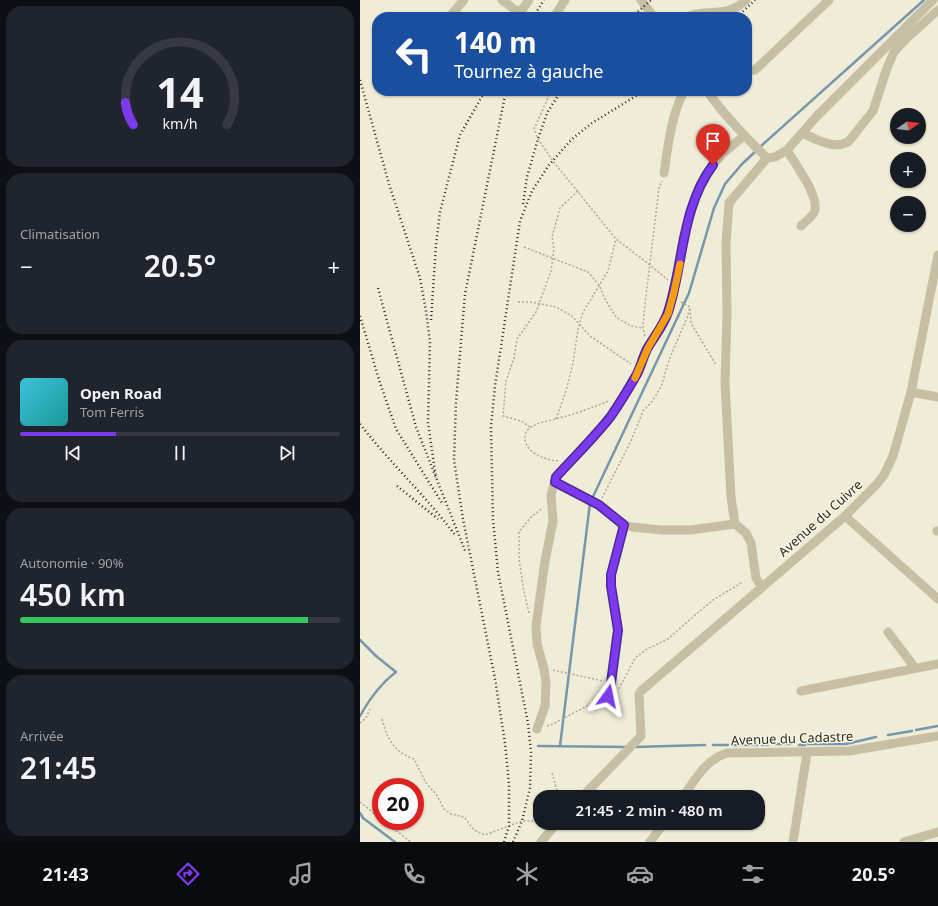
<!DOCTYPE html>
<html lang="fr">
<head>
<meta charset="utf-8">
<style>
	body { margin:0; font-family:"Noto Sans",sans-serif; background:#20242c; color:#f1f3f6; height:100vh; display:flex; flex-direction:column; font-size:15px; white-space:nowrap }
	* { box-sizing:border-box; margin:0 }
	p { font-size:13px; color:#9ea1a6 }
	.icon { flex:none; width:22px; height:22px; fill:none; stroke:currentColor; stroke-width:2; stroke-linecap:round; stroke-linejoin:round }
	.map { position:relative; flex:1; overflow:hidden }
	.side { display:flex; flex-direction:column; gap:6px; padding:6px; background:#0d0f14; width:360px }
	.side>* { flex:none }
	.guide { position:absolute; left:12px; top:12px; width:380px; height:84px; border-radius:16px; box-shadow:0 1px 3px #0004; background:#1a4fa0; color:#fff; overflow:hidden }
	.needle { width:26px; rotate:76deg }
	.buttons { position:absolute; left:530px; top:108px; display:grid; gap:8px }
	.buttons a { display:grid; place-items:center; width:36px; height:36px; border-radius:50%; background:#171b24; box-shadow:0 1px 3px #0004; font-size:20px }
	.speed { position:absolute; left:12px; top:778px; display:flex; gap:8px; font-size:20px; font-weight:700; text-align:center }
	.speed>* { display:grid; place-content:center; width:52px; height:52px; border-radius:50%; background:#171b24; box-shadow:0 1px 3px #0004; line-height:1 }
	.speed .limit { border:6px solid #d22; background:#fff; color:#111 }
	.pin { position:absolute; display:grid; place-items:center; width:34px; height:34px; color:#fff; margin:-41px -17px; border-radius:50% 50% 50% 0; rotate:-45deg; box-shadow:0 0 4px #0007 }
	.pin .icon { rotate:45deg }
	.me { position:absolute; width:44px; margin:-22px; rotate:12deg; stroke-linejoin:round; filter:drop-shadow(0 0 3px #0008) }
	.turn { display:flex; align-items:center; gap:14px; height:84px; padding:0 16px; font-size:18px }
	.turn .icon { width:52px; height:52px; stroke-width:2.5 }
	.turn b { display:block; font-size:28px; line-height:34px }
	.big { font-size:30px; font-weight:600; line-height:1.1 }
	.side .card { flex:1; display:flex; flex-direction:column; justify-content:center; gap:6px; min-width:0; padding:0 14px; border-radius:16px; background:#20242c }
	.side .dial { align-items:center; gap:0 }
	.dial svg { height:104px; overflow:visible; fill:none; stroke:#363941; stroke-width:7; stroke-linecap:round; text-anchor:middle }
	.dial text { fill:#f1f3f6; stroke:none }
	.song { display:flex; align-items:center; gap:12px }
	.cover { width:48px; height:48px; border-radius:6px; background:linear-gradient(135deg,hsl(190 70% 55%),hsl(180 70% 35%)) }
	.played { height:4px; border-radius:2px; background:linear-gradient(90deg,#7c3aed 30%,#363941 30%) }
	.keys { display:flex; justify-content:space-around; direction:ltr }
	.heat { display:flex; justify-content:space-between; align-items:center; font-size:22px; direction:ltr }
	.charge { height:6px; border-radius:3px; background:linear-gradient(90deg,#34c759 90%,#363941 0) }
	.trip { position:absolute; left:173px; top:790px; width:232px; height:40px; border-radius:16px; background:#171b24; box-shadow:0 1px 3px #0004; font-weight:600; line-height:40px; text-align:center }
	.dock { display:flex; height:64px; justify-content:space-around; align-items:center; background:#090b0e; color:#9ea1a6 }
	.dock .icon { width:28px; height:28px }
	.dock .selected { color:#7c3aed }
	.dock b { font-size:18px; color:#f1f3f6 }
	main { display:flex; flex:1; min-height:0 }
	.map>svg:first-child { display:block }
</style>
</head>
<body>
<main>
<section class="side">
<div class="card dial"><svg viewBox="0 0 100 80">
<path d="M14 69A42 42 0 1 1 86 69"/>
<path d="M14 69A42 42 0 0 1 8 52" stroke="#7c3aed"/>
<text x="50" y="56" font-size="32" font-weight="700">14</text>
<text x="50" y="72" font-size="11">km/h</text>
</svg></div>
<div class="card"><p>Climatisation</p>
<div class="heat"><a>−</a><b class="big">20.5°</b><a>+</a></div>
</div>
<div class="card">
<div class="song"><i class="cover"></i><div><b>Open Road</b><p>Tom Ferris</p></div></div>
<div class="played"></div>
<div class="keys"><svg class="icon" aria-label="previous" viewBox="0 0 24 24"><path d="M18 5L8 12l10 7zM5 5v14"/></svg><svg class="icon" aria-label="pause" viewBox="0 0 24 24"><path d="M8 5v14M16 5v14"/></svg><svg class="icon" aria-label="next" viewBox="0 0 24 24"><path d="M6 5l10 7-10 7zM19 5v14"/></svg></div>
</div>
<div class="card"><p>Autonomie · 90%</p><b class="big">450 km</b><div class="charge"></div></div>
<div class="card"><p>Arrivée</p><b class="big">21:45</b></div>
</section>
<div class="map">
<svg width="578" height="842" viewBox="0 0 578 842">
	<rect width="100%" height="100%" fill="#efecd7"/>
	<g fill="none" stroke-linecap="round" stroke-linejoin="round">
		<g stroke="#7897aa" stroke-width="2.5">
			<path d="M401,146L564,0"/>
			<path d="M0,640L16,656L36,672C20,684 10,698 0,716"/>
			<path d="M556,730L578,726"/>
			<path d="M528,735L552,731"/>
			<path d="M416,744H431"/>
			<path d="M448,744H486L516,737"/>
			<path d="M353,745H368"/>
			<path d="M372,745H397"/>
			<path d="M402,745H408"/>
			<path d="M439,745H445"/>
			<path d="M178,746L267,747"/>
			<path d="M200,746L230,503L329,293L354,208L365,184L382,164L396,151"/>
			<path d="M274,747L345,745"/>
			<path d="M0,813L3,818L35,842"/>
		</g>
		<g stroke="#b2aa8e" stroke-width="1.5" stroke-dasharray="2 2" stroke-linecap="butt">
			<path d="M191,91L174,129L178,139L193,161L256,239L290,265L308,280"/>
			<path d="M164,247L228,272L239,285L246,301L256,317L271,326L283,328"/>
			<path d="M158,302H171L196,307L212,316L230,336L271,364"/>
			<path d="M321,302L330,307L331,323L356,365"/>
			<path d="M285,336L283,328L284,313L299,188L302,181"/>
			<path d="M196,419L206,391L213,363L218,329L223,312L248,271L256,239"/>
			<path d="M170,427L161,421L143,416L146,381L154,358L157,339L176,312L191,271L194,249L192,237L200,208L218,191"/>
			<path d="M198,461C188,460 174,456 168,447C164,441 163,432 170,428C177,422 190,421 199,418C216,414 233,407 249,401"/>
			<path d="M242,498L271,441L283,411L291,403L301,387L309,360L327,318L330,307"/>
			<path d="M169,613L164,592L159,559V532L172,516L183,508"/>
			<path d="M193,670L243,681"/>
			<path d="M259,689L275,658L287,649L308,639L334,616L353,600L383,582"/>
			<path d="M22,719C27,739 34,752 54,759L66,783L76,794L84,809L91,814L104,817L114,830L125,835L162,821H180"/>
			<path d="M0,723L6,718L10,709"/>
			<path d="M187,726L193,724L240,699"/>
			<path d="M192,773L199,797"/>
			<path d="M0,802L21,819"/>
			<path d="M23,821L51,842"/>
		</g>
		<g stroke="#c6bfa4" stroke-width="9">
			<path d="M142,0L158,12L161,11L169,0"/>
			<path d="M281,0L294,17"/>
			<path d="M89,17L104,0"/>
			<path d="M194,17L205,0"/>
			<path d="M326,17C348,8 366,19 386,0"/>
			<path d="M387,71L395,70L469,0"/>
			<path d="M347,91C365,116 385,137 407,158L415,157L427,150L457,116L573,0"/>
			<path d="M442,133C456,139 475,151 489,141L513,111L527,68L534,52L547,38L578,10"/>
			<path d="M427,150C435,164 458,194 455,210C454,216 446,221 441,226"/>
			<path d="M304,173C308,146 311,116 324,91"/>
			<path d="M551,392L578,397"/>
			<path d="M195,482L239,505L259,522L264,525L272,527L301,530H330L375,524"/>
			<path d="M485,516L578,599"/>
			<path d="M577,531H578"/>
			<path d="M402,587L396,578L391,543L386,533L375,524L371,497L365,383L367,314L366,243L369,203L407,158"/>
			<path d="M528,632L555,668"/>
			<path d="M441,691L578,664"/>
			<path d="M248,696L251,683L258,630L251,586V575L264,525"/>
			<path d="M177,729L185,706L186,682L184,669L177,644L176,626L185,561L193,521L191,495L196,477L251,416L277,374L288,348L308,314L314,292L323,238L338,189L345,176L353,165L363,153L384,136"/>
			<path d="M222,797L281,736L279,694L281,691L485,516L517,484L524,475L533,456L551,392L578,255"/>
			<path d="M323,797C335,780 346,759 367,753L489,751L578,736"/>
			<path d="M181,842L197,823"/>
			<path d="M290,842L304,823"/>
			<path d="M433,842L447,753"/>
			<path d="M544,842L578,832"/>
		</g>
		<g stroke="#322e25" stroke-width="2.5" stroke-dasharray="1 3" stroke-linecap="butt">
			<path d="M173,17L184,0"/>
			<path d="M272,17L291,0"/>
			<path d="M377,17L395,0"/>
			<path d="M0,80L29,184L60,278L66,311L70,342L68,423L76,478"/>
			<path d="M163,204L167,177L178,139L187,113L201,91"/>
			<path d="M18,288L56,427L106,553"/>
			<path d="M0,316L20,383L36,429L82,503"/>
			<path d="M71,320L76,245L80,212L100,135L125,91"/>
			<path d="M0,424C30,463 66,496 95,535"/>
			<path d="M37,486L78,519"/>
			<path d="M144,842L149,826V784L145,743L135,679L103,519L94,460L96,402L105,294L146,91"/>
			<path d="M153,842L162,821L170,788L171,752L168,723L138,572L133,520L131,427L135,386L160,221L172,191L189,165L212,139L232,123L284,91"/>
		</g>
	</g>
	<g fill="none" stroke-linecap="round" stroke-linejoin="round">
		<defs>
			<path id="route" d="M248,696L251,683L258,630L251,586V575L264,525L239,505L195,482L196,477C214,457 235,437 251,416C260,403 269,388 277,374C281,366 283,357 287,349C294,337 304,325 308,312C324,263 321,208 353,165"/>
		</defs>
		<use href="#route" stroke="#51269a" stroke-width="10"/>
		<use href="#route" stroke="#7c3aed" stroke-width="7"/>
		<path stroke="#f59e0b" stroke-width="7" d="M275,378L288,348L308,314L314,292L320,264"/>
	</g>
	<g text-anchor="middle" stroke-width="3" stroke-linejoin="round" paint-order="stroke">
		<g font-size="13" fill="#322e25" stroke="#f7f5e3">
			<text transform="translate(460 518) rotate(-42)" y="5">Avenue du Cuivre</text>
			<text transform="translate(432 738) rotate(-2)" y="5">Avenue du Cadastre</text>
		</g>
	</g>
</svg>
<div class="buttons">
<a><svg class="needle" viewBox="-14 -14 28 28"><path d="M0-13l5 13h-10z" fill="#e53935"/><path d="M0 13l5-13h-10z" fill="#9ea1a6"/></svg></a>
<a>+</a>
<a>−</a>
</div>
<div class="speed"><div class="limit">20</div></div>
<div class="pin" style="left:353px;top:165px;background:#d93025"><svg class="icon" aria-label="arrive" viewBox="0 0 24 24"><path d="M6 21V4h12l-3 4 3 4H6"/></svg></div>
<svg class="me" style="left:248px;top:696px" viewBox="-20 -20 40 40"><path d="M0-17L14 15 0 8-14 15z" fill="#7c3aed" stroke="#fff" stroke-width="4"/></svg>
<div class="trip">21:45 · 2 min · 480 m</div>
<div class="guide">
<div class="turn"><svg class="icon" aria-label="left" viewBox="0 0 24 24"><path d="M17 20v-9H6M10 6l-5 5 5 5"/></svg><div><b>140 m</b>Tournez à gauche</div></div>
</div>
</div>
</main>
<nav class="dock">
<b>21:43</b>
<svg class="icon selected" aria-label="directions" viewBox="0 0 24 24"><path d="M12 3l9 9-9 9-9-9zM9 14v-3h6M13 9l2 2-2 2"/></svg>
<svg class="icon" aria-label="music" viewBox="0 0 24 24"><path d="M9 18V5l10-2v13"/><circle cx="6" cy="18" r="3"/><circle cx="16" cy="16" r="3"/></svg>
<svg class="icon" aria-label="phone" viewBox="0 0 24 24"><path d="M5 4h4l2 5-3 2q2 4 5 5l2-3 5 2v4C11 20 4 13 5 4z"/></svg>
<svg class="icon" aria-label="climate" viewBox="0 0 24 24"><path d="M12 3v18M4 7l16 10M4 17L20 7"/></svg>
<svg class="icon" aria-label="car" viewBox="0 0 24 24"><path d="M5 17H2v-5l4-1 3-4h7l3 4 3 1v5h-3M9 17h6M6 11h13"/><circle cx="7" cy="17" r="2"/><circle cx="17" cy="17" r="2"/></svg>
<svg class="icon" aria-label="filters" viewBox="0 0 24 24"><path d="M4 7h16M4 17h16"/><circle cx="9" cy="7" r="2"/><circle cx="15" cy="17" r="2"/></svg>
<b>20.5°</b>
</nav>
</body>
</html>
